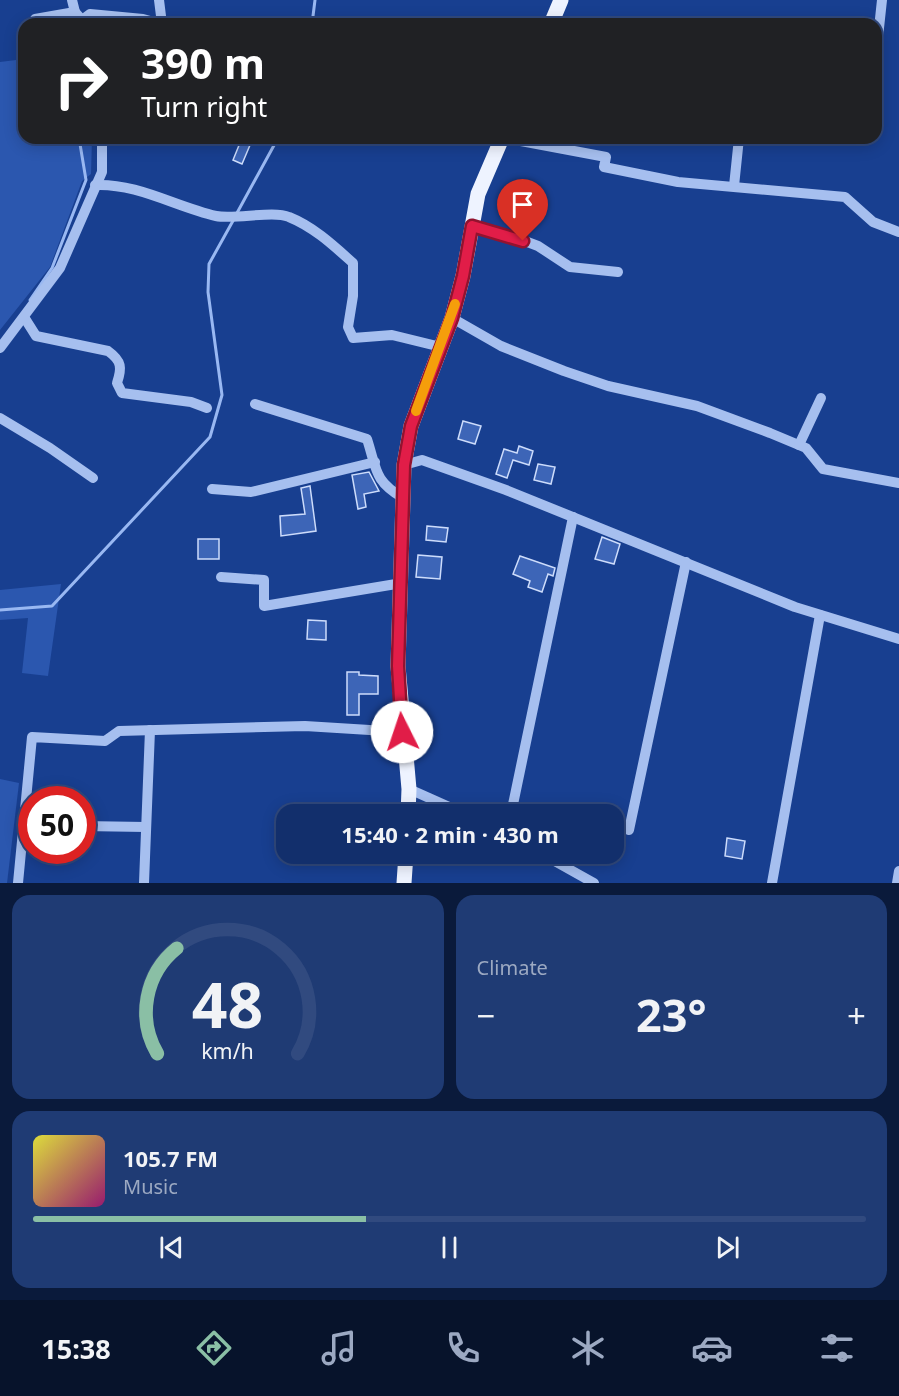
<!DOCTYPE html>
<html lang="en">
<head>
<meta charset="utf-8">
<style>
	body { margin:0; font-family:"Noto Sans",sans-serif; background:#1f3b74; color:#f1f3f6; height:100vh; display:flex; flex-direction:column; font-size:22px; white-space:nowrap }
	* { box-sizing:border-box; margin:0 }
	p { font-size:20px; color:#9ca9c2 }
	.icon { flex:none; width:33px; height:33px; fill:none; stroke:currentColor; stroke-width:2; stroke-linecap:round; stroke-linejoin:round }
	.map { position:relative; height:883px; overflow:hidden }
	.panel { display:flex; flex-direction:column; gap:12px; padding:12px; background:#0a1a3b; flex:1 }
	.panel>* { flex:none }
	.hud { position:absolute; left:18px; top:18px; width:864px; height:126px; border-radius:18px; box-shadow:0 3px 15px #0003,0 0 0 2px #314a7f; background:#202124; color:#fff; overflow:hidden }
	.speed { position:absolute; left:18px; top:786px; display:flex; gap:12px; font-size:30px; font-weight:700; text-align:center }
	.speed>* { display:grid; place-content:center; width:78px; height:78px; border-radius:50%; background:#122f6c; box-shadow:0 3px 15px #0003,0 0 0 2px #314a7f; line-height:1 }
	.speed .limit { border:9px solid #d22; background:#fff; color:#111 }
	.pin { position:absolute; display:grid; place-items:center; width:51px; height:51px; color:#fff; margin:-62px -26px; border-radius:50% 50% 50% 0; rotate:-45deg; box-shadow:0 0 6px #0007 }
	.pin .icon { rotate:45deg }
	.me { position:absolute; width:66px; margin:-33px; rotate:356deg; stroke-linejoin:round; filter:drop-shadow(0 0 4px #0008) }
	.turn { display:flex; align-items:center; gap:21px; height:126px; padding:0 24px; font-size:27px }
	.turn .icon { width:78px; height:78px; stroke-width:2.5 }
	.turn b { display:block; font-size:42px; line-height:51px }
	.big { font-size:45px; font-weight:700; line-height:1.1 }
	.panel .card { flex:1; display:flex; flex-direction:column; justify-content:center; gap:9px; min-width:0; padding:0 21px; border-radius:18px; background:#1f3b74 }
	.panel .dial { align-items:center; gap:0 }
	.dial svg { height:156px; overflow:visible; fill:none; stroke:#314a7f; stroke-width:7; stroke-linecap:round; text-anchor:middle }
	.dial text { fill:#f1f3f6; stroke:none }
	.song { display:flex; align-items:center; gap:18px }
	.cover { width:72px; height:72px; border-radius:9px; background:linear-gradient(135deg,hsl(60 70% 55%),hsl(320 70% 35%)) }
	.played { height:6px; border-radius:3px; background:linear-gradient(90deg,#8abfa5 40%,#314a7f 40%) }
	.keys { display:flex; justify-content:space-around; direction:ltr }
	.heat { display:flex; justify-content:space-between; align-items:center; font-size:33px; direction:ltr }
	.panel .tiles { flex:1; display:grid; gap:12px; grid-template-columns:1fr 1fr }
	.card:last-child { grid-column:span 2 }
	.trip { position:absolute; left:276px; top:804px; width:348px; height:60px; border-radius:18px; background:#122f6c; box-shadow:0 3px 15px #0003,0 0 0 2px #314a7f; font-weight:700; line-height:60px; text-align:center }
	.tabs { display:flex; height:96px; justify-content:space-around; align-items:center; background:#07132b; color:#9ca9c2 }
	.tabs .icon { width:42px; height:42px }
	.tabs .on { color:#8abfa5 }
	.tabs b { font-size:27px; color:#f1f3f6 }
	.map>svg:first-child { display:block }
</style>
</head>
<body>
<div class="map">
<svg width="899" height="883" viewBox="0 0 899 883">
	<rect width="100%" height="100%" fill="#183f90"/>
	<g fill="#2b57af">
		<path d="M24,59V138H92L91,174L82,181L50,267L0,330V62Z"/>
		<path d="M61,584L48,676L22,673L28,618L0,620V590Z"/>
		<path d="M0,779L19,783L7,883H0Z"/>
	</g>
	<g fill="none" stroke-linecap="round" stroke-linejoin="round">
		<g stroke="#99b8f2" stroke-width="3">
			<path d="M59,23V24"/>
			<path d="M312,24L315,0"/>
			<path d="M237,213L278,138"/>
			<path d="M30,300L52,268L86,180L79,138"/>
			<path d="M0,610L52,606L210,437L222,395L208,292L209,264L234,219"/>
		</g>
	</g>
	<g fill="#3d65b7" stroke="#cddcfb" stroke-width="1.5">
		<path d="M242,138H253L242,164L233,160Z"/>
		<path d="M463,421L481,426L475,444L458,439Z"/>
		<path d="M519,446L533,451L529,465L513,460L507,478L496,474L504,449L517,453Z"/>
		<path d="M538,464L555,467L551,484L534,480Z"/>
		<path d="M369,472L379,491L364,494L366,507L358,509L352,475Z"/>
		<path d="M310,486L316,531L281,536L280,516L305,514L301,488Z"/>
		<path d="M427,526L448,528L446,542L426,540Z"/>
		<path d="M602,537L620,544L614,564L595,559Z"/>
		<rect x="198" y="539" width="21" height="20"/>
		<path d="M418,555L442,557L440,579L416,577Z"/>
		<path d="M520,556L555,568L553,576L548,574L542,592L528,587L530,581L513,574Z"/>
		<path d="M308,620L326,621V640L307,639Z"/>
		<path d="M347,672H359V675L378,676V694H359V715H347Z"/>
		<path d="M727,838L745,841L742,859L725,856Z"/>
	</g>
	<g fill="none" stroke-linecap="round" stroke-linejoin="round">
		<g stroke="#a6bfef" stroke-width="10">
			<path d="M72,0L75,12"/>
			<path d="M159,0L162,24"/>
			<path d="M35,19L75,12L82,20L83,24"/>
			<path d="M82,20L90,14L143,19L161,24"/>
			<path d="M876,56L882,0"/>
			<path d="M505,138L606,157L604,167L678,182L845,197L873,222L899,232"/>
			<path d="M95,185C137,183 176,207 216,216C235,220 273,210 289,217C314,227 334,246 353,263V296L348,327L353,338L392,335L441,347"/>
			<path d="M734,186L739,138"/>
			<path d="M472,226L509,235L538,246L570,267L618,272"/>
			<path d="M24,317L36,336L108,351C122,361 122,368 117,383L122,393L191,402L207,408"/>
			<path d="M452,318L501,346L564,371L608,386L697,406L770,433L806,448L823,469L899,483"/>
			<path d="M0,348L60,268L102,172V138"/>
			<path d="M255,404L367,439C377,470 374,481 403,498"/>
			<path d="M0,418L50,448L93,478"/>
			<path d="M799,445L821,398"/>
			<path d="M404,465L422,460L506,490L795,607L899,639"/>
			<path d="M212,489L251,492L375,462"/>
			<path d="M221,577L264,580V606L402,583"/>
			<path d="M409,789L465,814"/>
			<path d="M511,814L573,517"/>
			<path d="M82,826L146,827"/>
			<path d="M629,830L686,562"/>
			<path d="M542,854L594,883"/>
			<path d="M18,883L32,737L105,741L119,731L305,726L402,732"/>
			<path d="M144,883L150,730"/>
			<path d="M772,883L820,615"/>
			<path d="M897,883L899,871"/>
		</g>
		<g stroke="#eef3ff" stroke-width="15">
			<path d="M551,24L561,0"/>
			<path d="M408,814L409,789L398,666L404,465L411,426L452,318L463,276L478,194L502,138"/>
			<path d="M404,883L406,854"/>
		</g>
	</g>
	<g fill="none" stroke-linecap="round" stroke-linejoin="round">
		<defs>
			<path id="route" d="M402,732L398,666L404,465L411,426L452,318L463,276L472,226L523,241"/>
		</defs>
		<use href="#route" stroke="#92132f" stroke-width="15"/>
		<use href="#route" stroke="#e11d48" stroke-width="10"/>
		<path stroke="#f59e0b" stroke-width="10" d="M416,411L455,304"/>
	</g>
</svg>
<div class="speed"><div class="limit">50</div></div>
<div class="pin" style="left:523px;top:241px;background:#d93025"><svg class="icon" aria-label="arrive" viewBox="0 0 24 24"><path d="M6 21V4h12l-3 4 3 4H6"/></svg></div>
<svg class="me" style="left:402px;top:732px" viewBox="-20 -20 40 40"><circle r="19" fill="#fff"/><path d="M0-13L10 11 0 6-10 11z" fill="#e11d48"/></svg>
<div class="trip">15:40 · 2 min · 430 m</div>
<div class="hud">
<div class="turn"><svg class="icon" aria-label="right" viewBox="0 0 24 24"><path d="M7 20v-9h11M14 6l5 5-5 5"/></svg><div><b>390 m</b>Turn right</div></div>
</div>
</div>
<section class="panel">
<div class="tiles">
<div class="card dial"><svg viewBox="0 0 100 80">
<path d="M14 69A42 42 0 1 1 86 69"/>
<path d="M14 69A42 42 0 0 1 24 15" stroke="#8abfa5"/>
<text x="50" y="56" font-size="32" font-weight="700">48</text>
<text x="50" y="72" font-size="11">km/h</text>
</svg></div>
<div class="card"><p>Climate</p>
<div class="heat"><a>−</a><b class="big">23°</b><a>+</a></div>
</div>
<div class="card">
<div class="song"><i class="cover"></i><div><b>105.7 FM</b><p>Music</p></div></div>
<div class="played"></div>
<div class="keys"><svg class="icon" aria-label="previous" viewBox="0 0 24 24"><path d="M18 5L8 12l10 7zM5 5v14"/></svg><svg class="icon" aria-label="pause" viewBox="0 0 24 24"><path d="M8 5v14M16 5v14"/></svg><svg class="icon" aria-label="next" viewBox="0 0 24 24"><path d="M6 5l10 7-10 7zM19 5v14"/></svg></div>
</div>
</div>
</section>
<nav class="tabs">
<b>15:38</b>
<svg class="icon on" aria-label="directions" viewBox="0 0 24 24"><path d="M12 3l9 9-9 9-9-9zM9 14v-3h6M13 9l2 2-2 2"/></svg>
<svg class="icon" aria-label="music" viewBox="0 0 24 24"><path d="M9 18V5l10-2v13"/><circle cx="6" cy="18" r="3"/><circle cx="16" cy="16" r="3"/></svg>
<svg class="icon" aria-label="phone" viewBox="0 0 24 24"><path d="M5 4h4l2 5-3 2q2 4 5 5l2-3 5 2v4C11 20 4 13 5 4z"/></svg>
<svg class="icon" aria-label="climate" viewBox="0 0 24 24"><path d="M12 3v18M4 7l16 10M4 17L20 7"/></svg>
<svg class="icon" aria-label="car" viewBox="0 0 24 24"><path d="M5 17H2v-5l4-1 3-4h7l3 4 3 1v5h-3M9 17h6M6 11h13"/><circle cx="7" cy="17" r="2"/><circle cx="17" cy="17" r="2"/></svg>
<svg class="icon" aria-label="filters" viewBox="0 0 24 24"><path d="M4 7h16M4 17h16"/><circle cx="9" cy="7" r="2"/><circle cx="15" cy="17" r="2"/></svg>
</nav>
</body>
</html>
